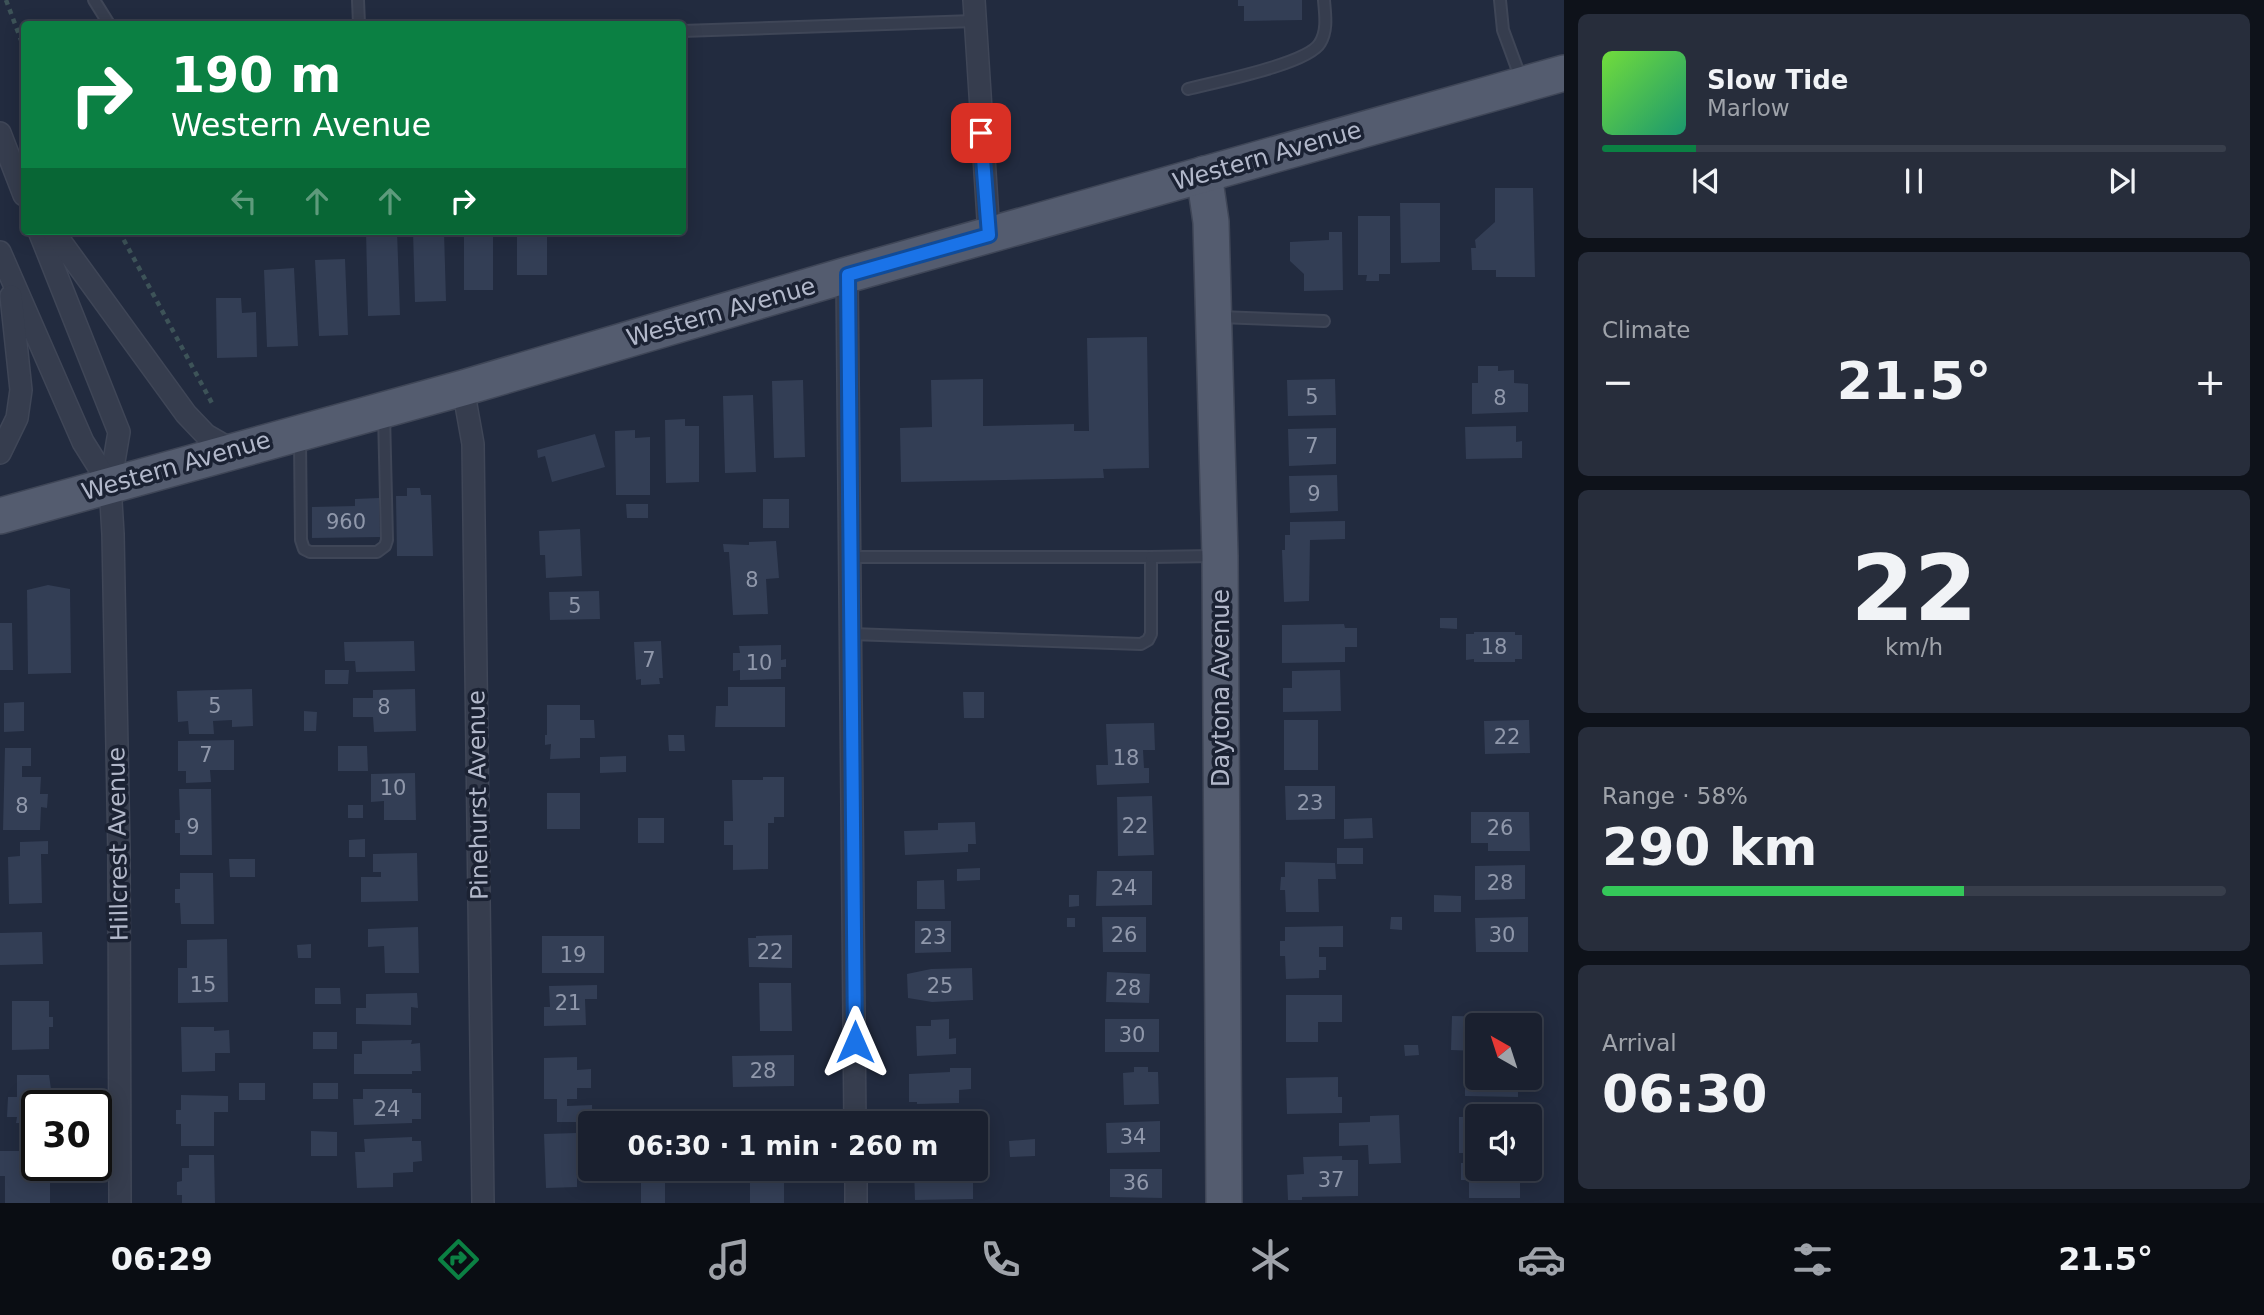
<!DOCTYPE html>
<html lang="en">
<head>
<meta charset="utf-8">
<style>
	body { margin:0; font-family:"DejaVu Sans",sans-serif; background:#272d3b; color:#f1f3f6; height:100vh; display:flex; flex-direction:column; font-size:26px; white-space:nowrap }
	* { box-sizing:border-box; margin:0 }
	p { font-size:23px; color:#9fa3aa }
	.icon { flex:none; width:38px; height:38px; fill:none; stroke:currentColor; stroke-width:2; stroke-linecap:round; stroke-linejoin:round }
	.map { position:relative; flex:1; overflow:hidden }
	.drawer { display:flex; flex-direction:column; gap:14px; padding:14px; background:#0e121a; width:700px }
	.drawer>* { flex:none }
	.banner { position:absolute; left:21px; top:21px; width:665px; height:214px; border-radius:7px; box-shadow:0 4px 18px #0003,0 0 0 2px #383e4b; background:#0b8043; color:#fff; overflow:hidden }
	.needle { width:46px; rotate:321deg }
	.buttons { position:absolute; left:1465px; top:1013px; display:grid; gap:14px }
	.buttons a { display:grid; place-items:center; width:77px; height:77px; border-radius:7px; background:#1a202f; box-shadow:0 4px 18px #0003,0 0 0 2px #383e4b; font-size:35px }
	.speed { position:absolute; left:21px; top:1090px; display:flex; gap:14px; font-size:35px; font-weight:700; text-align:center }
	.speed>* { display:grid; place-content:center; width:91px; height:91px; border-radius:50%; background:#1a202f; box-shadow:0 4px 18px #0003,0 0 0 2px #383e4b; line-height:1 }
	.speed .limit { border:4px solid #111; border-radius:10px; background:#fff; color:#111 }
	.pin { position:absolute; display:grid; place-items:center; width:60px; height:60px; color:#fff; margin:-30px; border-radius:14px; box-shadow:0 4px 10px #0006 }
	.me { position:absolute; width:77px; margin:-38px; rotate:0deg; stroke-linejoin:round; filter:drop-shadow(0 0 5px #0008) }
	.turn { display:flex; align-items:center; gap:24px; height:147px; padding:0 35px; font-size:32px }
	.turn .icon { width:91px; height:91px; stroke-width:2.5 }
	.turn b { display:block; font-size:49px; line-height:60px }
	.lanes { display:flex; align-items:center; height:66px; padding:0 35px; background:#0003; justify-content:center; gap:35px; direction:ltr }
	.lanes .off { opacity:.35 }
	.big { font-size:52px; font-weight:600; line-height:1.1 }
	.drawer .tile { flex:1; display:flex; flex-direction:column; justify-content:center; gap:10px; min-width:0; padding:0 24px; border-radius:10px; background:#272d3b }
	.drawer .dial { align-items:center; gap:0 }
	.dial b { font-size:91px; line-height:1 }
	.song { display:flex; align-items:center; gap:21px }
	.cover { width:84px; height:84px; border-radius:10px; background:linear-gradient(135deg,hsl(100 70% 55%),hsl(160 70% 35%)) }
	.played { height:7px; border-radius:4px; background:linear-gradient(90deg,#0b8043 15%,#383e4b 15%) }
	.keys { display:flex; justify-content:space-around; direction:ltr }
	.heat { display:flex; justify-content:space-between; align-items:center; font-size:38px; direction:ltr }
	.charge { height:10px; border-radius:5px; background:linear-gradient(90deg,#34c759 58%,#383e4b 0) }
	.trip { position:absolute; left:578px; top:1111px; width:410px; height:70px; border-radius:7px; background:#1a202f; box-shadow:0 4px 18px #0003,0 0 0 2px #383e4b; font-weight:600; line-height:70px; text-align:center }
	.tab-bar { display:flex; height:112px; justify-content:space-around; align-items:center; background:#0a0d13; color:#9fa3aa }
	.tab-bar .icon { width:49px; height:49px }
	.tab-bar .selected { color:#0b8043 }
	.tab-bar b { font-size:32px; color:#f1f3f6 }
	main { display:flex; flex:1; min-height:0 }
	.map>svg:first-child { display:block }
</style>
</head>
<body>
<main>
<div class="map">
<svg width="1564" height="1203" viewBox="0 0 1564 1203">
	<rect width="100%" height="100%" fill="#222b3f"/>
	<g fill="#333e55">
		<path d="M1238,0H1302V20L1244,21V6H1238Z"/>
		<path d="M1495,188H1533L1535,277H1496V270H1472L1471,248H1476L1475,240L1495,222Z"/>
		<path d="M1400,203H1440V262L1401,263Z"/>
		<path d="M1358,216H1390V274H1379V281H1366L1367,275H1358Z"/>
		<path d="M366,231H397L400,315L368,316Z"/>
		<path d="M413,231H444L446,301L415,302Z"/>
		<rect x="464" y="231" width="29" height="59"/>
		<rect x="517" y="231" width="30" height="44"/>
		<path d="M1329,232H1342L1343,290L1304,291V274L1290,261V242L1329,240Z"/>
		<path d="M345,259L348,335L319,336L315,260Z"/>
		<path d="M294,268L298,346L267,347L264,270Z"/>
		<path d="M216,298H241L242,313L256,312L257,357L217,358Z"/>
		<path d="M1147,337L1149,468L1103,469L1104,478L901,482L900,428L932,427L931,380L983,379V426L1074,424V431H1089L1087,338Z"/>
		<path d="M1478,366H1498V371L1514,370V383L1528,384V412L1472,414V383H1478Z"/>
		<path d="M1335,379L1336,415L1288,416L1287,380Z"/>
		<path d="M803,380L805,457L774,458L772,381Z"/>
		<path d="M753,395L756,472L725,473L723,396Z"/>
		<path d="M685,419V426H699V482L666,483L665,420Z"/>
		<path d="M1516,426V442L1522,441V458L1466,459L1465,427Z"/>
		<path d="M1336,428V464L1289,466L1288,429Z"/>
		<path d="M635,430V438L650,437V495H616L615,431Z"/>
		<path d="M595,434L605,467L552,482L545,456L538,458L537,450Z"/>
		<path d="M1337,475L1338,511L1290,513L1289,476Z"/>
		<path d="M407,488H420L421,495H431L433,556H397L396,496H407Z"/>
		<path d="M379,498L380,537L312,538V507L355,506V499Z"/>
		<rect x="763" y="499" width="26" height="29"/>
		<path d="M626,504H648V518H627Z"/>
		<path d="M1345,521V539L1310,540L1309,601L1284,602L1282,550H1285V535H1290V522Z"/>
		<path d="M580,529L582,576L546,578L545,555H540L539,531Z"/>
		<path d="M776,541L779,578L766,579L768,614L733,615L729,552H724L723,544L749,545V542Z"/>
		<path d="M48,585L70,589L71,673L28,674L27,590Z"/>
		<path d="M599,591L600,619L550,620L549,592Z"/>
		<path d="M1440,618H1457V629L1440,628Z"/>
		<path d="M0,623H12L13,670H0Z"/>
		<path d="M1344,624L1345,628H1357V647H1345V662L1282,663V625Z"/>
		<path d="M1474,632H1515V635H1522V659H1515V662H1474V659L1466,660V634H1474Z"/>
		<path d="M414,641L415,671L356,672L355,661H345L344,642Z"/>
		<path d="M661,641L663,678H659L660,684L641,685V679L636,680L634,642Z"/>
		<path d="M781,645V660L786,659V667H781V679L740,680V670L733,671V653H740L739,646Z"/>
		<path d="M325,670H349L348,684H325Z"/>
		<path d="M1340,670L1341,711L1283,712V688H1292V671Z"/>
		<path d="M728,687H785V727H715L716,706H728Z"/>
		<path d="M252,689L253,726L232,727V720L213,721L214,734H189L188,721L178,722L177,691Z"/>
		<path d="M415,689L416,731L374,732L373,717H353V698H373V690Z"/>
		<path d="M963,692H984V718H964Z"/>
		<path d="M24,702V731L4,732V703Z"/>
		<path d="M547,705H580V720H594L595,738H580V758L550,759L551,744L545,745V735H547Z"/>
		<path d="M304,711L317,712L316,731H304Z"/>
		<rect x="1284" y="720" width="34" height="50"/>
		<path d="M1529,720L1530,753L1485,754L1484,721Z"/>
		<path d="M1154,723L1155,750H1143L1144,768H1149V783L1097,785L1096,765H1108L1106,724Z"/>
		<path d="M668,735H684L685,751H669Z"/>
		<path d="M234,740V770H210L211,782L186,783V771H178V741Z"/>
		<path d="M338,746H367L368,771H338Z"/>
		<path d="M5,748H31V766H22V777H41L40,794H48L47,808L41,807L40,830H3Z"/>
		<path d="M626,756V772L600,773V757Z"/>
		<path d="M415,773L416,820H384V801L371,802V774Z"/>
		<path d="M763,777H784V817H774V823H768V869L733,870V845H724V821H733L732,780H763Z"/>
		<path d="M1285,786H1335V819L1286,820Z"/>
		<path d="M179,789H211L212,855H180V833H175V820H180Z"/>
		<rect x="547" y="793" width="33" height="36"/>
		<path d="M1152,796L1154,855L1118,856L1117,797Z"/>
		<rect x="348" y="805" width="15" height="13"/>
		<path d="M1471,812H1529L1530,851H1488V843H1471Z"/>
		<rect x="638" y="818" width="26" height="25"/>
		<path d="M1372,818L1373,838L1344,839V819Z"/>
		<path d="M975,822L976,844H968V852L905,855L904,831L938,830V823Z"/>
		<path d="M365,839V857H349V840Z"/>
		<path d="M48,841V854H41L42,903L9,904L8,857L20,856V842Z"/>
		<rect x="1337" y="848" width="26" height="16"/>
		<path d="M417,853L418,901L361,902V877H381V872H373V854Z"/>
		<path d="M229,859H255V877H230Z"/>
		<path d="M1285,862L1335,863L1336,879H1318L1319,912H1286L1285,890H1280L1281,877H1285Z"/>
		<path d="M1525,865V899L1475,900V866Z"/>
		<path d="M980,868V880L957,881V869Z"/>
		<path d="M1097,871H1152V905L1096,906Z"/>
		<path d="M180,873H213L214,924H181L180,903H175V889H180Z"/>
		<path d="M944,880L945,909H917V881Z"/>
		<path d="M1069,895H1079V906L1069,907Z"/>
		<path d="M1434,895L1461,896V912H1434Z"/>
		<path d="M1102,917H1146V952H1103Z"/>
		<path d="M1391,917H1402V930L1390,929Z"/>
		<path d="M1528,917V952H1476L1475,918Z"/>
		<rect x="1067" y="918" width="8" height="9"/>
		<path d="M915,921H951V952L915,953Z"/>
		<path d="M1343,926V947H1319V957H1326V970H1319V978L1286,979L1285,956H1280V941H1285V927Z"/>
		<path d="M418,927L419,973H385L384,946L368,947V929Z"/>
		<path d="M42,932L43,964L0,965V933Z"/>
		<path d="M792,935V968L749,967L748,938H756V936Z"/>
		<rect x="542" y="936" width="62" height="37"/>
		<path d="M227,939L228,1002L178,1003V968H187V940Z"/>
		<path d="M311,944V958H298L297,945Z"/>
		<path d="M972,968L973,1000L932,1002L908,998L907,974L931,969Z"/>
		<path d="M1107,972L1150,974L1149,1003L1106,1002Z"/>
		<path d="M759,983H791L792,1031H760Z"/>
		<path d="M597,985V999H585L586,1025L544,1026V1007H550L549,986Z"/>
		<path d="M315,988H340L341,1004H315Z"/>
		<path d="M417,993L418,1008L411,1007V1025L356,1024V1008H366V994Z"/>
		<path d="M1286,995H1342V1022H1318V1042H1286Z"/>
		<path d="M12,1001H49V1017H53V1027H49V1049L12,1050Z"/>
		<path d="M1452,1016L1510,1017V1026H1477V1051L1451,1050Z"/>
		<path d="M949,1019V1039L956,1038V1054L917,1056L916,1026H931V1020Z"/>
		<rect x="1105" y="1019" width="54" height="33"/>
		<path d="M181,1027H214V1031L229,1030L230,1053H215V1071L182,1072Z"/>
		<rect x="313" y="1032" width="24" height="17"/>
		<path d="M412,1040L411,1044L420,1043L421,1071H412V1074H354V1054H362V1041Z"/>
		<path d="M1404,1045H1418L1419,1055L1405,1056Z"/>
		<path d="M794,1055V1086L733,1087L732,1056Z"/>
		<path d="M577,1057V1070L591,1069V1088H577V1099H567V1106L592,1105V1122H557V1099H544V1058Z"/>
		<path d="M1465,1064H1477V1078H1518V1097L1465,1096Z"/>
		<path d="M1134,1067H1148V1072H1158L1159,1104L1124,1105L1123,1073L1134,1072Z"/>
		<path d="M950,1068H971V1089L959,1090V1103L917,1104V1102H909V1074L950,1072Z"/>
		<path d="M17,1075H49L53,1103H49V1106H37V1123H16L17,1117H7L8,1097H17Z"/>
		<path d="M1338,1077V1097H1342V1113L1287,1114L1286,1078Z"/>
		<rect x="239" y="1083" width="26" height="17"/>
		<rect x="313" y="1083" width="25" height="16"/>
		<path d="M363,1089H412V1093H421V1119H412V1123L354,1125L353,1099H363Z"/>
		<path d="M181,1095L228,1096V1112H214V1146H181V1124H176V1110H181Z"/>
		<path d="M1399,1115L1401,1163L1369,1164L1368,1145L1339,1146V1123L1370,1122V1116Z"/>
		<path d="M763,1117H795V1124H741V1119L763,1120Z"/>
		<rect x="1459" y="1117" width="18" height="36"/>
		<rect x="909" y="1119" width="62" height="5"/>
		<path d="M1160,1121V1152L1107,1153L1106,1123Z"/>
		<path d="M311,1131L337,1132V1156H311Z"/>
		<path d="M576,1133V1163H585V1177H577V1187L546,1188L544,1134Z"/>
		<path d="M412,1137V1141H421L422,1161L413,1162V1172L393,1173V1187L357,1188L355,1152H365L364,1139Z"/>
		<path d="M1035,1139V1156L1010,1157L1009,1141Z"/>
		<path d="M0,1151H35V1172H41V1182H50V1203H5V1176H0Z"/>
		<path d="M189,1155H214L215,1203H182V1195H177V1182L182,1181V1168H189Z"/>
		<path d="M1342,1156V1160H1358V1196L1302,1197V1200H1288L1287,1175L1304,1174L1303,1157Z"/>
		<path d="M1461,1163H1477V1169H1520V1198H1469V1180H1461Z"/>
		<rect x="641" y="1169" width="24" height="34"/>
		<path d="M914,1169H973V1199L915,1200Z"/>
		<path d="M1110,1169H1162V1198L1110,1197Z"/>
		<rect x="750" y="1177" width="34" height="26"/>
	</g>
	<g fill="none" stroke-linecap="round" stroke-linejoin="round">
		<defs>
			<g id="service">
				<path d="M94,0L109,24"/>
				<path d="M358,0L359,24"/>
				<path d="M1500,0L1503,30L1521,79"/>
				<path d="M682,31L974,21"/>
				<path d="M1188,89C1215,82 1308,64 1320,43C1328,30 1325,14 1324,0"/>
				<path d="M1220,317L1324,321"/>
				<path d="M300,439L301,540L304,549L310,552H377L385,546L387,540L384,415"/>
				<path d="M851,557H1151V634L1148,640L1141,644L851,634"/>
				<path d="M1151,557L1215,556"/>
			</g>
			<g id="minor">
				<path d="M974,0L989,235"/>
				<path d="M0,133L24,195"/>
				<path d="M39,231L119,432L110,485L113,534L119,854L120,1203"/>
				<path d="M53,231L186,414L206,435L232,450"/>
				<path d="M0,252L83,442L110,485"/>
				<path d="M847,275L855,1124"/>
				<path d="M463,388L473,444L483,1203"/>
				<path d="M0,453L17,418L21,390L11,296"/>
				<path d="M856,1169V1203"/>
			</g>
			<g id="primary">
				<path d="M1204,174L1211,222L1220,556L1224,1203"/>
				<path d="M0,516L463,388L847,275L1564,73"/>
			</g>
		</defs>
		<use href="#service" stroke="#3f4657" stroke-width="14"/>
		<use href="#minor" stroke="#3f4657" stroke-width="24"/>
		<use href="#primary" stroke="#3f4657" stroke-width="38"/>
		<g stroke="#3d5358" stroke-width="4.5" stroke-dasharray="5 5" stroke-linecap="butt">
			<path d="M6,0L24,48"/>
			<path d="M119,231L213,405"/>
		</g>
		<use href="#service" stroke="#363d4e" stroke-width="10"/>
		<use href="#minor" stroke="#363d4e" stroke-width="21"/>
		<use href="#primary" stroke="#545c6f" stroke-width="35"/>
	</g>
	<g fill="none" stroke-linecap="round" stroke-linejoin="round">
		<defs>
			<path id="route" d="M855,1042L848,275L989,235L981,133"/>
		</defs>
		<use href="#route" stroke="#114b97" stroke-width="18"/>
		<use href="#route" stroke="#1a73e8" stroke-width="12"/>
	</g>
	<g text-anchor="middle" stroke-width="7" stroke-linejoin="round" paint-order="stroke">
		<g font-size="21" fill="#9098ab">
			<text x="1312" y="404">5</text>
			<text x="1500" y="405">8</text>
			<text x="1312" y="453">7</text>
			<text x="1314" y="501">9</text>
			<text x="346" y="529">960</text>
			<text x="752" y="587">8</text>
			<text x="575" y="613">5</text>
			<text x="1494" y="654">18</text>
			<text x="649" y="667">7</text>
			<text x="759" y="670">10</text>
			<text x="215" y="713">5</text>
			<text x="384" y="714">8</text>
			<text x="1507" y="744">22</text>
			<text x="206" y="762">7</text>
			<text x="1126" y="765">18</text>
			<text x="393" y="795">10</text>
			<text x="1310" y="810">23</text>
			<text x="22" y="813">8</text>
			<text x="1135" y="833">22</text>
			<text x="193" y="834">9</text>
			<text x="1500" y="835">26</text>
			<text x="1500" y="890">28</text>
			<text x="1124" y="895">24</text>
			<text x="1124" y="942">26</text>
			<text x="1502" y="942">30</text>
			<text x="933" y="944">23</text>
			<text x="770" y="959">22</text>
			<text x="573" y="962">19</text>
			<text x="203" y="992">15</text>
			<text x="940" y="993">25</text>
			<text x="1128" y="995">28</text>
			<text x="568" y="1010">21</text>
			<text x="1132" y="1042">30</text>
			<text x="763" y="1078">28</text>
			<text x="387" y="1116">24</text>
			<text x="1133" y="1144">34</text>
			<text x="1331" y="1187">37</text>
			<text x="1136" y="1190">36</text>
		</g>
		<g font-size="24" fill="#b2b8ca" stroke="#1b2233">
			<text transform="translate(1267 156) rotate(-16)" y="8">Western Avenue</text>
			<text transform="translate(721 312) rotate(-16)" y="8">Western Avenue</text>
			<text transform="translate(176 466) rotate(-16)" y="8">Western Avenue</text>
			<text transform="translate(1221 688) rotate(-90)" y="8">Daytona Avenue</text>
			<text transform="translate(478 795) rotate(-91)" y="8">Pinehurst Avenue</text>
			<text transform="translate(118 844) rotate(-91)" y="8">Hillcrest Avenue</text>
		</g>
	</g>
</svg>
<div class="buttons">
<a><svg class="needle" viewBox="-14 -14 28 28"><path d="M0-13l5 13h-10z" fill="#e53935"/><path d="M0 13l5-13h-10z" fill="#9fa3aa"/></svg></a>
<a><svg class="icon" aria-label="sound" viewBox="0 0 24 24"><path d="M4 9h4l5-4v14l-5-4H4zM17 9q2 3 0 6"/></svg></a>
</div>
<div class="speed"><div class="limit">30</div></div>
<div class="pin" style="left:981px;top:133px;background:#d93025"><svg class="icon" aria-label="arrive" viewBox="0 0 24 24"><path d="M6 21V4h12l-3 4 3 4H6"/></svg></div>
<svg class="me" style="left:855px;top:1042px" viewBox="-20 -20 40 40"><path d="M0-17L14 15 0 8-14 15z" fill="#1a73e8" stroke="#fff" stroke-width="4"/></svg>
<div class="trip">06:30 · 1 min · 260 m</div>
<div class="banner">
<div class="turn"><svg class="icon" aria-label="right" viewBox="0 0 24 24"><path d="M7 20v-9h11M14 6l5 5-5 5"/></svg><div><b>190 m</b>Western Avenue</div></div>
<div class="lanes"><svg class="icon off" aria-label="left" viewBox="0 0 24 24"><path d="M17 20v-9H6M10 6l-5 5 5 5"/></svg><svg class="icon off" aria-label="ahead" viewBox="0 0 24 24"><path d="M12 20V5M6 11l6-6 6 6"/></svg><svg class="icon off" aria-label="ahead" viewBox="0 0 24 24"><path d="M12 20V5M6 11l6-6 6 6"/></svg><svg class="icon" aria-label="right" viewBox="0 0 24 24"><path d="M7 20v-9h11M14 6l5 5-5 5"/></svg></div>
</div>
</div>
<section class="drawer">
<div class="tile">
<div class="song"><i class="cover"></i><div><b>Slow Tide</b><p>Marlow</p></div></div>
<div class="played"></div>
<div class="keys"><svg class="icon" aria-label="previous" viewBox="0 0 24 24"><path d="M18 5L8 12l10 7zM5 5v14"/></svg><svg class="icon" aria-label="pause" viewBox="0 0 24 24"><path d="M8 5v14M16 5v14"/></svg><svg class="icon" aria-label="next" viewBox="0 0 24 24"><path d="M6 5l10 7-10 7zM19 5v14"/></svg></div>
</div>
<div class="tile"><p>Climate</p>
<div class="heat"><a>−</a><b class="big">21.5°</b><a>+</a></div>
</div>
<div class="tile dial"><b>22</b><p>km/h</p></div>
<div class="tile"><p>Range · 58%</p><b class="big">290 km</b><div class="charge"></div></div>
<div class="tile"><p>Arrival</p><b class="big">06:30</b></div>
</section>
</main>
<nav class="tab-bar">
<b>06:29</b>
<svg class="icon selected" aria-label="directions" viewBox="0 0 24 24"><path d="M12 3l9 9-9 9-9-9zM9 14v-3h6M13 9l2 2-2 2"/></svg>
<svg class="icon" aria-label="music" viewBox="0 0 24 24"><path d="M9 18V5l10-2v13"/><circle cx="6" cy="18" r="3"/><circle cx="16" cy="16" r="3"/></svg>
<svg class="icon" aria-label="phone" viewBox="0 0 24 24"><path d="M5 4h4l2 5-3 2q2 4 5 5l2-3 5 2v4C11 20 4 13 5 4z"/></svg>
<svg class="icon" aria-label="climate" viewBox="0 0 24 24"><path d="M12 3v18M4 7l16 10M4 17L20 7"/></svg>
<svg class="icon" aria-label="car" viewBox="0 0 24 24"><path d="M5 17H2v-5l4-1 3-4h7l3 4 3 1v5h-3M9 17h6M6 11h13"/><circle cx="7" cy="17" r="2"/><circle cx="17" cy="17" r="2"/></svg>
<svg class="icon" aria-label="filters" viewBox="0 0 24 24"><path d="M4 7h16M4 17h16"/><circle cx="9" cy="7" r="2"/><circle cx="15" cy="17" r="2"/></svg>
<b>21.5°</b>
</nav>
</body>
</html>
